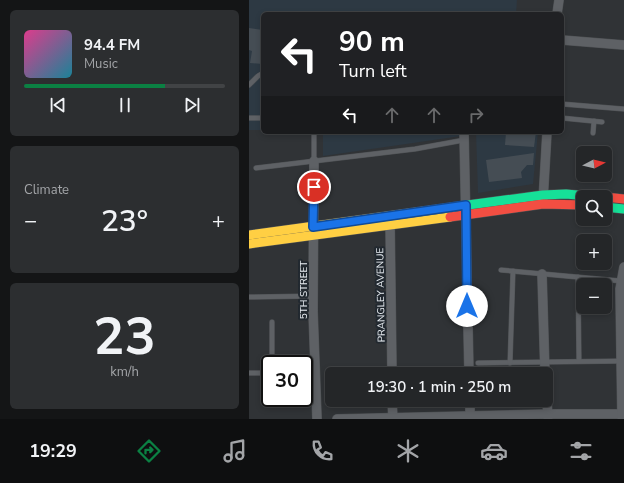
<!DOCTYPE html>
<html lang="en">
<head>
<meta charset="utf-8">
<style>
	body { margin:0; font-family:"Nunito Sans",sans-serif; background:#2c2e30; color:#f1f3f6; height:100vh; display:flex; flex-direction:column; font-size:15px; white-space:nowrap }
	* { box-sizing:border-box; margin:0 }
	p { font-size:13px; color:#a3a5a8 }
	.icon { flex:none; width:22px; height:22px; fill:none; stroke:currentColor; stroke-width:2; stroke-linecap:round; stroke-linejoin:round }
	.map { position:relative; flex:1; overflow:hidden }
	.details { display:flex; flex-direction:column; gap:10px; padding:10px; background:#141516; width:249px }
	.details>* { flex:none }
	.hud { position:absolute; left:12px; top:12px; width:303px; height:122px; border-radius:6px; box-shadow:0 2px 6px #0003,0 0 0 1px #414345; background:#202124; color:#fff; overflow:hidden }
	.needle { width:26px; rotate:83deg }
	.buttons { position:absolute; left:327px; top:146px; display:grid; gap:8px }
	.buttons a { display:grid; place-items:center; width:36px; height:36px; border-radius:6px; background:#242628; box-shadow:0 2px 6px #0003,0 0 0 1px #414345; font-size:20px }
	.speed { position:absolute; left:12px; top:355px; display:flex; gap:8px; font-size:20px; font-weight:700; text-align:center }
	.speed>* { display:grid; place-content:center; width:52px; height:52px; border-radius:50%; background:#242628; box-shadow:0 2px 6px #0003,0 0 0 1px #414345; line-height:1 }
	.speed .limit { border:2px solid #111; border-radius:6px; background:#fff; color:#111 }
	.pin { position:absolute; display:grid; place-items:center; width:34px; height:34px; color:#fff; margin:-17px; border:2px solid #fff; border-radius:50%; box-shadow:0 1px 4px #0007 }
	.me { position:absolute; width:44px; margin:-22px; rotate:0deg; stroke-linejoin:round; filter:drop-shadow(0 0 3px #0008) }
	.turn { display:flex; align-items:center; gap:14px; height:84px; padding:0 12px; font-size:18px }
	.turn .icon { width:52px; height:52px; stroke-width:2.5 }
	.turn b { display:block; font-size:28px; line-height:34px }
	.lanes { display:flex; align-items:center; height:38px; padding:0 12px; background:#0003; justify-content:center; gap:20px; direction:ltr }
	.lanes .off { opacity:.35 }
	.big { font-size:30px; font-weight:600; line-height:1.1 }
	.details .widget { flex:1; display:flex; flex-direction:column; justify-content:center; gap:6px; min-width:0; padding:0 14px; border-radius:6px; background:#2c2e30 }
	.details .dial { align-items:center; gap:0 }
	.dial b { font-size:52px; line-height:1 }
	.song { display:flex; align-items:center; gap:12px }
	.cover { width:48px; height:48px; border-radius:6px; background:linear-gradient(135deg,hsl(330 70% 55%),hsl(190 70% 35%)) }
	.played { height:4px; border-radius:2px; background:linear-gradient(90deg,#0b8043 70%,#414345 70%) }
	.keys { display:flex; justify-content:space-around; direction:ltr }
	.heat { display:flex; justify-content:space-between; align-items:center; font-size:22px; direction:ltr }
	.trip { position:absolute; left:76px; top:367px; width:228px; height:40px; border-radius:6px; background:#242628; box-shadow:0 2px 6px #0003,0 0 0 1px #414345; font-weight:600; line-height:40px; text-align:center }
	.menu { display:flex; height:64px; justify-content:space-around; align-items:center; background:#0e0f10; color:#a3a5a8 }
	.menu .icon { width:28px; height:28px }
	.menu .on { color:#0b8043 }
	.menu b { font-size:18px; color:#f1f3f6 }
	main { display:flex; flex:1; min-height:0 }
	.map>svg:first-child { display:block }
</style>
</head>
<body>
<main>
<section class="details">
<div class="widget">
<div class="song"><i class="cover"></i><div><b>94.4 FM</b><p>Music</p></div></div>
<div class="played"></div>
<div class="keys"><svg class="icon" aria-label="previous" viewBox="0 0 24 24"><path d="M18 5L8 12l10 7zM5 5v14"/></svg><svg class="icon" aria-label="pause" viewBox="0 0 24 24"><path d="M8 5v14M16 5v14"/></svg><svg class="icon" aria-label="next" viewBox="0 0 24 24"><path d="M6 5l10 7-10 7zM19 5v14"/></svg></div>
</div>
<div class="widget"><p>Climate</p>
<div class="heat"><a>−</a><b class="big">23°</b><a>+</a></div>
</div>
<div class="widget dial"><b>23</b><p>km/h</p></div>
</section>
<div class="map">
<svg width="375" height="419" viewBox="0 0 375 419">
	<rect width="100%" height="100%" fill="#303336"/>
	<g fill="#2d3943">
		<path d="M0,0H268L267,14H14V130H0Z"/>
		<path d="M74,132H212V136L74,156Z"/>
		<path d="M227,132H289L284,184L229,193Z"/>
	</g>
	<g fill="#454d54">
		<path d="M0,28L14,30V64L1,63L3,51L0,50Z"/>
		<path d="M257,132H287L285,147L256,145Z"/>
		<path d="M285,153L284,165H278L272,172L273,178L240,182L237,160Z"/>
	</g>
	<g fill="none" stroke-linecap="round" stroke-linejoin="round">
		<defs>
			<g id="lane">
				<path d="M0,85L9,76L14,73"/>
				<path d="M313,104L375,109"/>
				<path d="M0,118H14"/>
				<path d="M313,118L353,122"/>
				<path d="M344,133L345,121"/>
				<path d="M65,161V132"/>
				<path d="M7,168L166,149L215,140"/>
				<path d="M252,270L372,281"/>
				<path d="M329,277L330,361"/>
				<path d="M0,297L65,296"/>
				<path d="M23,322V364"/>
				<path d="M229,363L374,361"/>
				<path d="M261,363L264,271"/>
				<path d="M55,372L67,371"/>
				<path d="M0,373H21"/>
			</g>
			<g id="street">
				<path d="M308,14L310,0"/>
				<path d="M313,40L375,45"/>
				<path d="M215,132L220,374"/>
				<path d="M65,161L64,311L68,419"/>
				<path d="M294,201L298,132"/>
				<path d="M141,219L143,374"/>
				<path d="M293,274L296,374"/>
				<path d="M297,383L299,419"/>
				<path d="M143,400L144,419"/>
				<path d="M221,400V419"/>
				<path d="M88,419L299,414H375"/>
				<path d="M373,419L371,289L375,267"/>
			</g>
			<g id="fast">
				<path d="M204,207L294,195L317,194L350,197"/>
				<path d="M356,207L375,209"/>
			</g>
			<g id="slow">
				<path d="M0,235L204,207"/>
				<path d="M0,244L201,217"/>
			</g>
			<g id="jam">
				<path d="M356,197L375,199"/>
				<path d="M201,217L294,204L334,205"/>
			</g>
		</defs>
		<use href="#lane" stroke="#4f5255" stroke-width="5.5"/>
		<use href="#street" stroke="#4f5255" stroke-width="10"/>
		<use href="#fast" stroke="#4f5255" stroke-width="10"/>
		<use href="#slow" stroke="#4f5255" stroke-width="10"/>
		<use href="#jam" stroke="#4f5255" stroke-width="10"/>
		<use href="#lane" stroke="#5e6165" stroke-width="4.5"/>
		<use href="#street" stroke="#5e6165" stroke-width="9"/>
		<use href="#fast" stroke="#16e098" stroke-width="9"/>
		<use href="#slow" stroke="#ffcf43" stroke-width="9"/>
		<use href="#jam" stroke="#f24e42" stroke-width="9"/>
	</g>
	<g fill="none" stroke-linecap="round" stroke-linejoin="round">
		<defs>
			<path id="route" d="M65,187L64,227L217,205L218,306"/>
		</defs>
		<use href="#route" stroke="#114b97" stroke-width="10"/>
		<use href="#route" stroke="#1a73e8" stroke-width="7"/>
	</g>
	<g text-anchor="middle" stroke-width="4" stroke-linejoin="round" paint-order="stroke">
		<g font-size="10" fill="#eaeff4" stroke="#222930">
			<text transform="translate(54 290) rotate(-90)" y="4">5TH STREET</text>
			<text transform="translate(131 295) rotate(-91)" y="4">PRANGLEY AVENUE</text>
		</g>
	</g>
</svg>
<div class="buttons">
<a><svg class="needle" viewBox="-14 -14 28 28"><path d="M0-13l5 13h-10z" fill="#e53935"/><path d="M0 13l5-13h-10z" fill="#a3a5a8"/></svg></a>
<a><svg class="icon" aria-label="search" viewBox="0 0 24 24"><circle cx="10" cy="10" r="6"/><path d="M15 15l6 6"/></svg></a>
<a>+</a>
<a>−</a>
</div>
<div class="speed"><div class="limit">30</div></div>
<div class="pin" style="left:65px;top:187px;background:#d93025"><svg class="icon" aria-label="arrive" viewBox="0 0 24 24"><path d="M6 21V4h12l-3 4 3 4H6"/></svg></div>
<svg class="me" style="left:218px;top:306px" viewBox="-20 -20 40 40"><circle r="19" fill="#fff"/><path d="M0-13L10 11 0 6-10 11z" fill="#1a73e8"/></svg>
<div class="trip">19:30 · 1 min · 250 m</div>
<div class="hud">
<div class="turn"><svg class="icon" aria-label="left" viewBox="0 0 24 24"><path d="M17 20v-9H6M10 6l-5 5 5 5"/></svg><div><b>90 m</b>Turn left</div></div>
<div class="lanes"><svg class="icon" aria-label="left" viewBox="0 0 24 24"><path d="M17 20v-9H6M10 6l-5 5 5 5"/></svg><svg class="icon off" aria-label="ahead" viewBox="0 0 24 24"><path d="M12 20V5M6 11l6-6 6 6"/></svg><svg class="icon off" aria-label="ahead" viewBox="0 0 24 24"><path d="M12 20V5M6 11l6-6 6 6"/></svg><svg class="icon off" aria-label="right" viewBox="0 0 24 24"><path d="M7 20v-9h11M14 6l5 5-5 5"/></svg></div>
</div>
</div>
</main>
<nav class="menu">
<b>19:29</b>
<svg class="icon on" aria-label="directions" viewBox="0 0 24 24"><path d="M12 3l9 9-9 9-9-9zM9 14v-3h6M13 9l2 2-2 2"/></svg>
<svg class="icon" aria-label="music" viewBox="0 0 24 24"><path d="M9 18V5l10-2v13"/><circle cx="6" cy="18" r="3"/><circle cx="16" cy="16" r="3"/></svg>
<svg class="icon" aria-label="phone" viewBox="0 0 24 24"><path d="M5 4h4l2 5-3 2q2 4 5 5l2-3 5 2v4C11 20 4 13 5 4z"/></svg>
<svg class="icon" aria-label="climate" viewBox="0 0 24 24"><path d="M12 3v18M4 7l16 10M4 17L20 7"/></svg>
<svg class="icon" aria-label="car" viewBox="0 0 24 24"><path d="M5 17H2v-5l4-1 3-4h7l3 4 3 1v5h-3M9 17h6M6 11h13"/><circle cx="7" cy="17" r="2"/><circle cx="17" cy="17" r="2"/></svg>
<svg class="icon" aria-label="filters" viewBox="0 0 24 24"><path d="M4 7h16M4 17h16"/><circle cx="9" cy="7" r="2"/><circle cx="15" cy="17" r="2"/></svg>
</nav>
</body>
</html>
